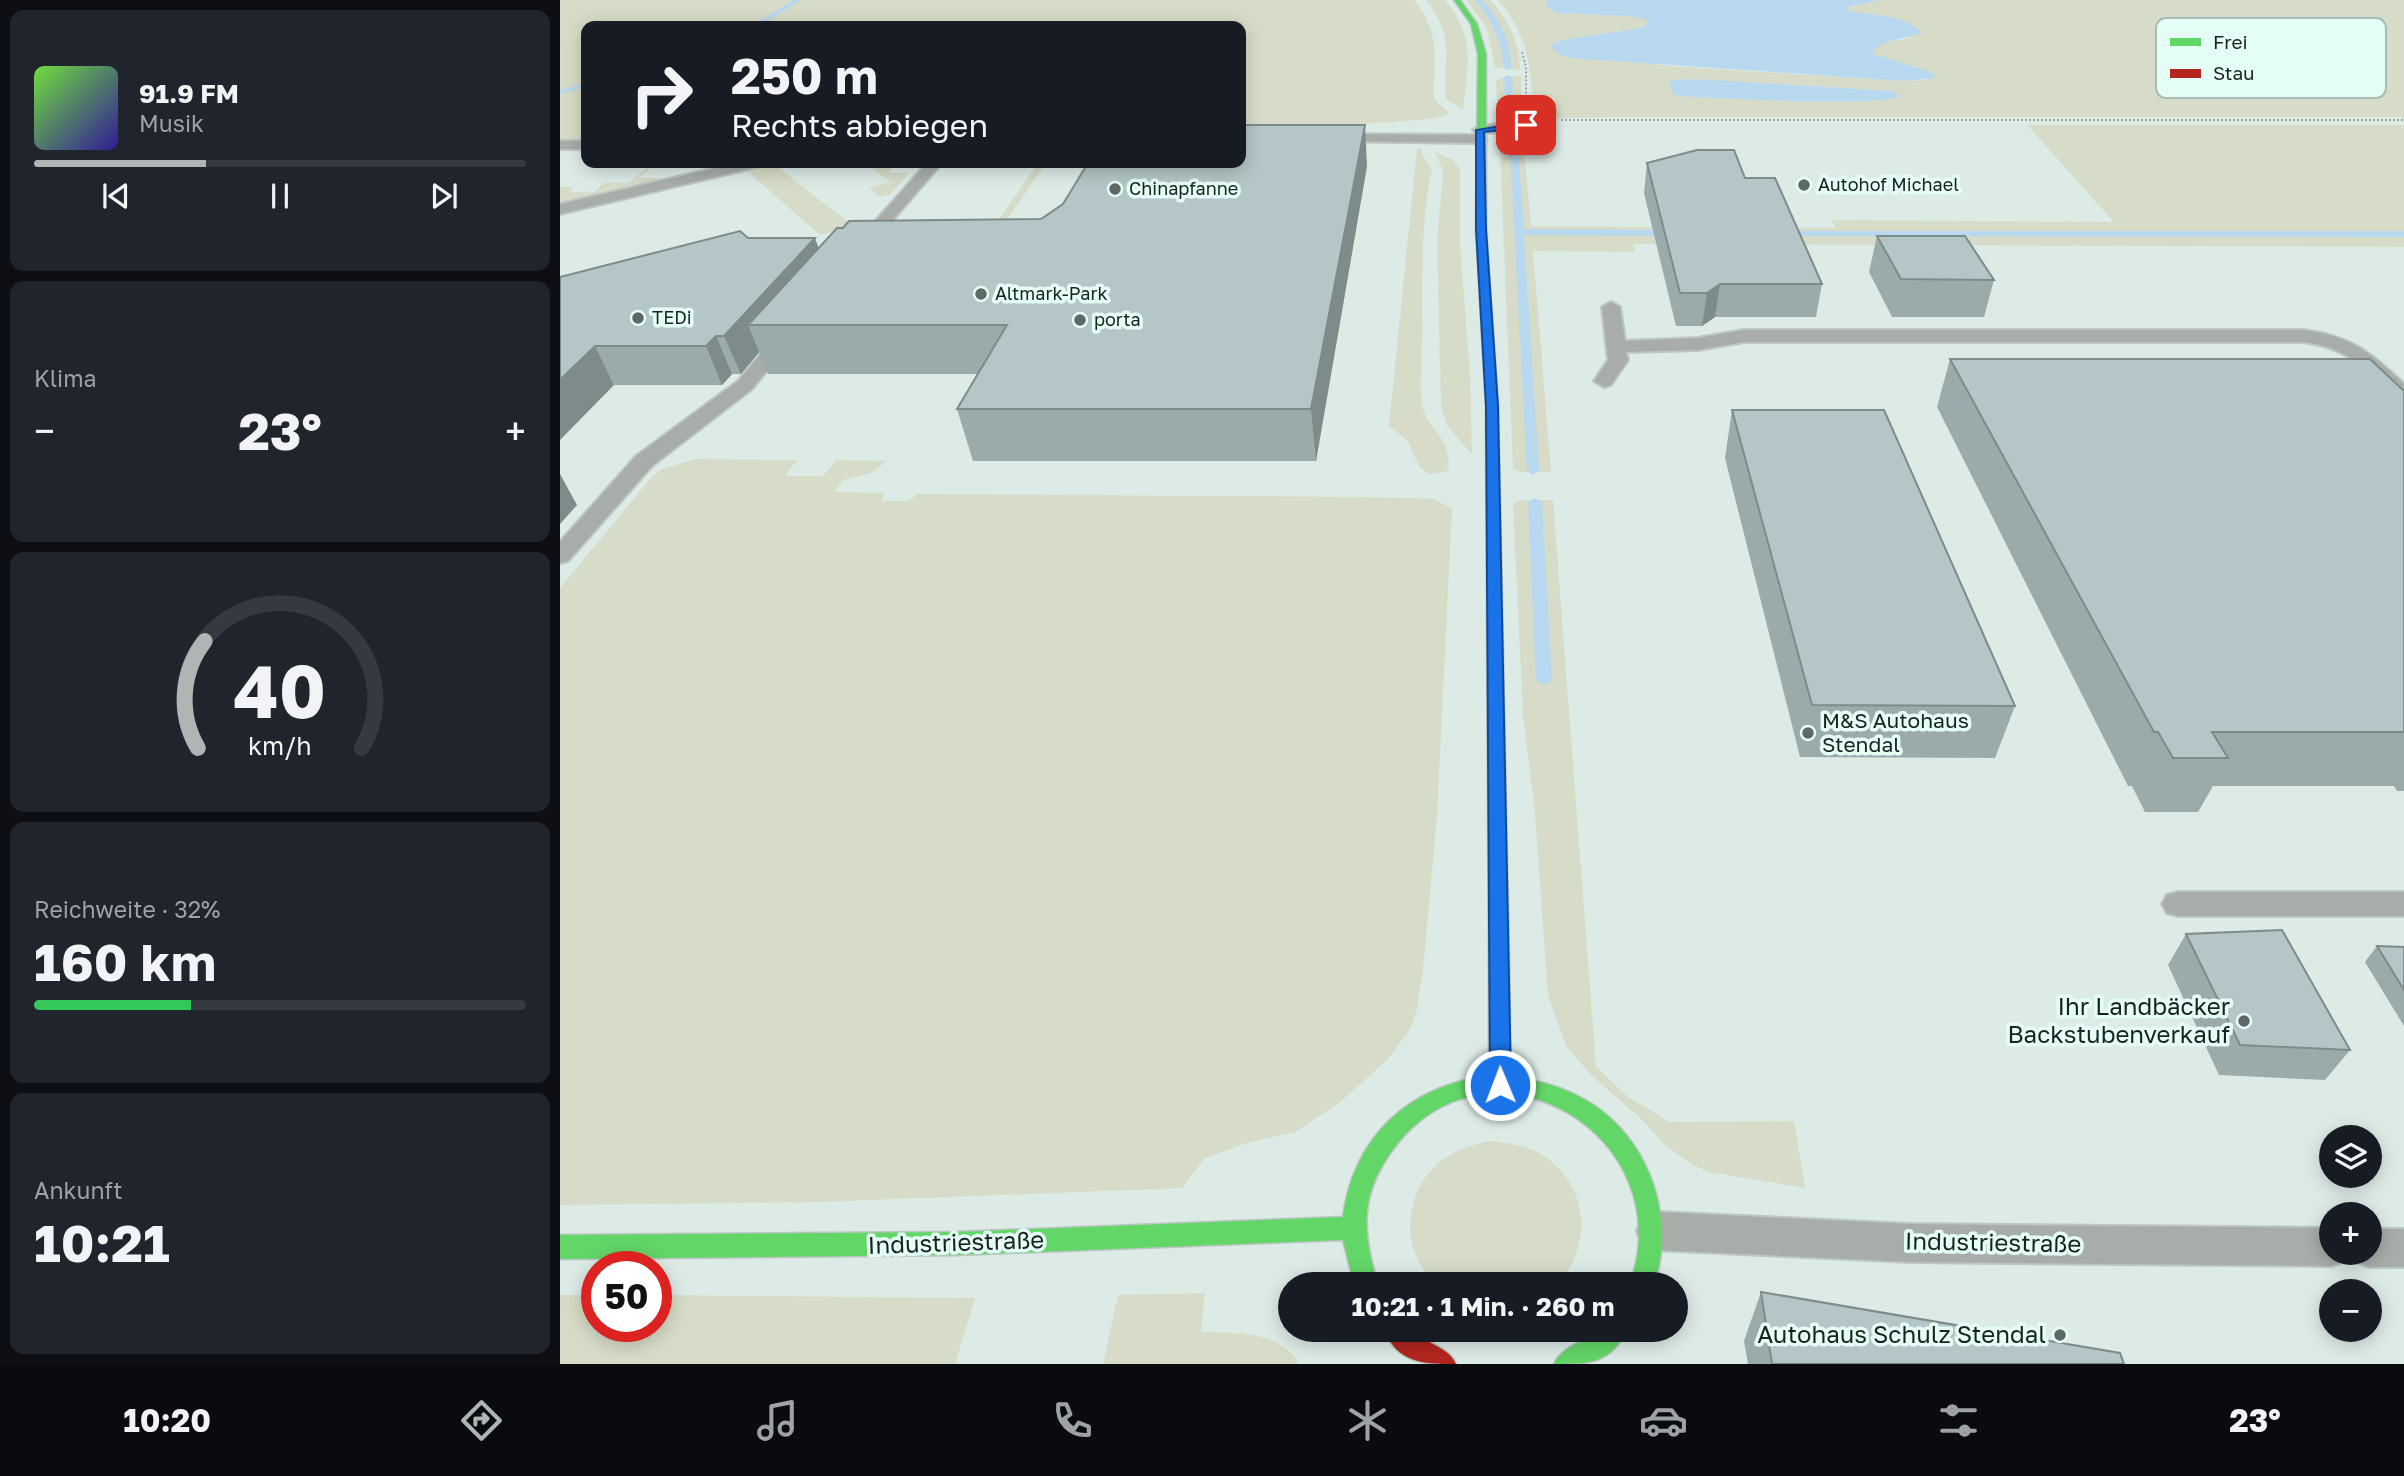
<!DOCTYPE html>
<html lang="de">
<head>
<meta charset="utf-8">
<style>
	body { margin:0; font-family:"Golos Text",sans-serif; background:#20242c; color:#f1f3f6; height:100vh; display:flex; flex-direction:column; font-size:26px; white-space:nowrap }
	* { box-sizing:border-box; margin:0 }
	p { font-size:23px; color:#9ea1a6 }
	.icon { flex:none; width:38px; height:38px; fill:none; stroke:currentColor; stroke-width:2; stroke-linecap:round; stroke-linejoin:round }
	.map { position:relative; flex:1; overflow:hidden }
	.drawer { display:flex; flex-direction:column; gap:10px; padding:10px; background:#0d0f14; width:560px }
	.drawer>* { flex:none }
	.guide { position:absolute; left:21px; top:21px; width:665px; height:147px; border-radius:14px; box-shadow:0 4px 18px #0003; background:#171b24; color:#f1f3f6; overflow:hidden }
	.buttons { position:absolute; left:1759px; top:1125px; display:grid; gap:14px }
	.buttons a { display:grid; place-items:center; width:63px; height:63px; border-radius:50%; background:#171b24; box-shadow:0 4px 18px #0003; font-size:35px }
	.speed { position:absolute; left:21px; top:1251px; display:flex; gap:14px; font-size:35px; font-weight:700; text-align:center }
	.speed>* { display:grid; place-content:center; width:91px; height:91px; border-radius:50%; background:#171b24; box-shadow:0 4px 18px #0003; line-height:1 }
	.speed .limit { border:10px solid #d22; background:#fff; color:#111 }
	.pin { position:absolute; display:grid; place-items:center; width:60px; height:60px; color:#fff; margin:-30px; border-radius:14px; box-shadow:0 4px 10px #0006 }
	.me { position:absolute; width:77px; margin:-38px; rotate:359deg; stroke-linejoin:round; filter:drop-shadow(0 0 5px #0008) }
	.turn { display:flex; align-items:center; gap:24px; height:147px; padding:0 35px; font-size:32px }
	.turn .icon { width:91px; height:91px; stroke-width:2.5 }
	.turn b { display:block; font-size:49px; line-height:60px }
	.big { font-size:52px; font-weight:700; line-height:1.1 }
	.drawer .card { flex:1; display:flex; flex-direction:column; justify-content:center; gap:10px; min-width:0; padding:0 24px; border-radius:14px; background:#20242c }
	.drawer .dial { align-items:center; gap:0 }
	.dial svg { height:182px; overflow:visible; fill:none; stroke:#363941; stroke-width:7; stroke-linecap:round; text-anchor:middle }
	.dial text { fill:#f1f3f6; stroke:none }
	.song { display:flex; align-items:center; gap:21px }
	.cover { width:84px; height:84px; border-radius:10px; background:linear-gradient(135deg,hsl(100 70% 55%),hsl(250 70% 35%)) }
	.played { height:7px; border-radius:4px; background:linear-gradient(90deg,#afb4b5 35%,#363941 35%) }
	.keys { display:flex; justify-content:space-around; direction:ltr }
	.heat { display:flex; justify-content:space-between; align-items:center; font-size:38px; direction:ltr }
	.charge { height:10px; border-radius:5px; background:linear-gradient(90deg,#34c759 32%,#363941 0) }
	.trip { position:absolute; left:718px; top:1272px; width:410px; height:70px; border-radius:35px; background:#171b24; box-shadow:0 4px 18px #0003; font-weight:700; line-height:70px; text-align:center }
	.tabs { display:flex; height:112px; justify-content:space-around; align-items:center; background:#090b0e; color:#9ea1a6 }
	.tabs .icon { width:49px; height:49px }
	.tabs .current { color:#afb4b5 }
	.tabs b { font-size:32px; color:#f1f3f6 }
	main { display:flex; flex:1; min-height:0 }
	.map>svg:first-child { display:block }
</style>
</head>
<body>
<main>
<section class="drawer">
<div class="card">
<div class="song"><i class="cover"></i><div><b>91.9 FM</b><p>Musik</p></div></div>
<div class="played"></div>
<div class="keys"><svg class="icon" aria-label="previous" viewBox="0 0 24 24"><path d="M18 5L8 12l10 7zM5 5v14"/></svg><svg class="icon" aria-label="pause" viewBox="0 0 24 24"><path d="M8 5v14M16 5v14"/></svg><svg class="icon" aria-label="next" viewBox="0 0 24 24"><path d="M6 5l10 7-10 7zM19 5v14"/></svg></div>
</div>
<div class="card"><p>Klima</p>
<div class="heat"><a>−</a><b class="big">23°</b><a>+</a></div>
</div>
<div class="card dial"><svg viewBox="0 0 100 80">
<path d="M14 69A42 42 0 1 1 86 69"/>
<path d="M14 69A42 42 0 0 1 17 22" stroke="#afb4b5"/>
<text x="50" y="56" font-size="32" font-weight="700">40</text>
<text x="50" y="72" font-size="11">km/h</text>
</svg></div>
<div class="card"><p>Reichweite · 32%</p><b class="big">160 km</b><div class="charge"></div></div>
<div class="card"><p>Ankunft</p><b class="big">10:21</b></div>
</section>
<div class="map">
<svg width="1844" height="1364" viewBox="0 0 1844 1364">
	<rect width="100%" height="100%" fill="#ddebe7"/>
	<g fill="#d6dcc7" fill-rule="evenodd">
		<path d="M0,0H854C882,34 873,59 874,99L888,112L887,115L871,119L681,133V26H26V140H0Z"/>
		<path d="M866,0H885C916,38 908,64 903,110L886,99C882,56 897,39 866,0Z"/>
		<path d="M907,0H930C948,19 960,43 960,70L935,67L927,29Z"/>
		<path d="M938,0H986L987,7L997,13L1069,16L1085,19L1088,23L1081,28L1002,40L990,45L998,54L1110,66L1344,81L1365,80L1357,67L1329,61L1314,54L1313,50L1324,43L1350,38L1308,15L1290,11L1288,7L1321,0H1844V117H1058L970,119V110L996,99L991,96L972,94C970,58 963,28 938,0ZM1206,83L1332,91L1339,96C1326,107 1160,98 1131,97Z"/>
		<path d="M961,76V120L948,121L938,117L936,81L941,78Z"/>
		<path d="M1467,125H1844V247L1073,244L1075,252L973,251L991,472H960L953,468L940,150H964L971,226L1275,228L1272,220L1554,222Z"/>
		<path d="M857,148L862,149V154L872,169C860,224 863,284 862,340C862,360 859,384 862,404C867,433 892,433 888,471L870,474L860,468L847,440L829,426Z"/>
		<path d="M875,152L893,160L900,170V244L910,375L912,455L887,425L881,406L877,239L883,171Z"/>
		<path d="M93,163H97L78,178H98L93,183L0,205V187H14L9,192H33L44,183H68Z"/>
		<path d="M305,163H336L328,173H349L330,195L320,197L309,188L331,182Z"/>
		<path d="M478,163H486L431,243L422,244Z"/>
		<path d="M215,165L293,226L260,235L187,171Z"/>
		<path d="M136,459L237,460L225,476H263L276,460L327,461L311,473L283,480L274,492L324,493L322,501H348L358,494L808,497L873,499L892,508L877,816L863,970L857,1009L850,1029L829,1058L779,1103L735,1132L690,1142L645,1158L622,1188L258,1202L0,1205V588L91,478L102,469Z"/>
		<path d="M961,500H993L1036,1067L1067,1096L1109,1122L1234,1121L1245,1188L1149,1172L1131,1164L1105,1145L1080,1118L1031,1075L1006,1046L988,995L975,813L963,716L953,504Z"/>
		<path d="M930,1141C947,1143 966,1145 981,1154C1029,1184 1034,1245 997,1284H875C869,1277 863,1270 859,1262C841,1228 852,1180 884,1159C898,1149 913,1145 930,1141Z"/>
		<path d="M645,1293L641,1332C674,1333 721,1330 739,1364H543L558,1295Z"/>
		<path d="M0,1295H37V1326H96V1295L415,1298L395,1364H0Z"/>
	</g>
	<g fill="#b7d8ef">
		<path d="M986,0H1321L1288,7L1290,11C1313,16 1345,14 1362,33L1324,43L1313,50L1314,54L1373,73L1375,78L1344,81L1010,58L998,54L990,45L1002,40L1081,28L1088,23L1085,19L1069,16L997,13L987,7Z"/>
		<path d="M1136,79L1332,91L1340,96C1325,107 1161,98 1131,97L1113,94L1109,83L1114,80Z"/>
	</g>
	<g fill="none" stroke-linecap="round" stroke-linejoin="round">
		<g fill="#b7d8ef" fill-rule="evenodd">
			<path d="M233,0H241L199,26H192Z"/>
			<path d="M915,0H922C939,18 953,44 951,70L944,68C941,40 933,21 915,0Z"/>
			<path d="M948,75L952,77L954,119L950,121L946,119L944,77Z"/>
			<path d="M26,83V87L0,94V90Z"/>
			<path d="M954,147L958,150L964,229L1114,230L1119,233L1114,236L964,235L979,471L973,475L967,471L950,150Z"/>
			<path d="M1217,231H1844V237L1220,236L1215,233Z"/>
			<path d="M975,498L982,502L992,680L984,685L976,680L968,502Z"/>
		</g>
		<defs>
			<g id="lane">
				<path d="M966,121L973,125L971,128L920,134L913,130L920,126Z"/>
				<path d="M770,134L920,135L927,139L920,143L765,141V135Z"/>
				<rect x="0" y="141" width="26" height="8"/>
				<path d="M178,163H203L201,166L0,214V204Z"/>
				<path d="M367,163H382L306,251H294L292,248L294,245Z"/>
				<path d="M1051,302L1060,307L1065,341L1138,338L1184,330H1743C1791,336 1810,352 1844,384V401L1837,399C1806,369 1788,347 1743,342H1184L1138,350L1066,352L1068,360L1051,385L1044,387L1034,381L1048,360L1042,307Z"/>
				<path d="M225,331L234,337L192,389L92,466L8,561L0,563V542L76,456L178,381L218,333Z"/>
				<path d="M1618,892H1844V916H1618L1607,913L1602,904L1607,895Z"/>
				<path d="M1096,1212L1352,1224L1771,1228V1253H1788L1785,1261L1771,1266L1352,1262L1096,1250L1082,1244L1077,1231L1082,1218Z"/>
				<path d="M1810,1229H1844V1267H1810L1796,1262L1793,1253H1810Z"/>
			</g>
			<g id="fast">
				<path d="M894,0H900L917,24L926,54V229L938,406L949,966L946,972L939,974L932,972L929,966L926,406L916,229L918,54L911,24Z"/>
				<path d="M928,1076C959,1077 988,1081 1016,1095C1085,1128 1118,1213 1094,1284H1070C1123,1134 928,1022 834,1148C799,1194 802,1233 818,1284H794L783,1240L396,1255L0,1259V1235L396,1232L783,1217C794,1136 849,1086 928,1076Z"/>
				<path d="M1037,1330H1066C1052,1364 1026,1364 994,1364C1001,1347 1024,1343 1037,1330Z"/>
			</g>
			<g id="jam">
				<path d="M939,958L946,960L949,966L951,1085L947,1092L940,1095L933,1092L929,1085V966L932,960Z"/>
				<path d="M824,1330H853C866,1344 889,1347 896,1364C865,1364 838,1364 824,1330Z"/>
			</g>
		</defs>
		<use href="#lane" stroke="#bbc6c2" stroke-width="4"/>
		<use href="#fast" stroke="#bbc6c2" stroke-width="3"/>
		<use href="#jam" stroke="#bbc6c2" stroke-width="3"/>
		<g stroke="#a4a9a6" stroke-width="2" stroke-dasharray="2 2" stroke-linecap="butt">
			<path d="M962,52L966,67V95"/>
			<path d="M1001,120H1844"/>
		</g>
		<use href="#lane" fill="#a9adaa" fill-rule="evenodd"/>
		<use href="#fast" fill="#63d668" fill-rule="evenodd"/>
		<use href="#jam" fill="#b3261e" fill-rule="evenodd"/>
	</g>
	<g fill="#9baaab">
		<path d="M1087,163L1185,178L1262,284L1256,317H1155L1142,326H1116L1084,193Z"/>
		<path d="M807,166L756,461H413L397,409L418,374H208L199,352L181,374H172L162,385H54L0,277L188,238L259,248L481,219L503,204Z"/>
		<path d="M1317,236L1434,280L1424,317H1332L1309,272Z"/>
		<path d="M1390,359L1844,391V791H1837L1834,786H1653L1638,812H1585L1572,786H1568L1377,407Z"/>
		<path d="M1172,410L1455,706L1435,758L1240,757L1165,458Z"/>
		<path d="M1626,934L1790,1050L1765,1080L1659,1075L1608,965Z"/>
		<path d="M1817,946L1844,947V1026L1805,962Z"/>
		<path d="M1201,1292L1564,1364H1188L1184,1341Z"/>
	</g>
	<g fill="#7e8b8b">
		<path d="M805,125L807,166L756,461L751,409Z"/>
		<path d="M255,238L268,274L188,325L199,352L181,374L164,336Z"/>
		<path d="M1160,284L1155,317L1142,326L1147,293Z"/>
		<path d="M156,336L172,374L162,385L146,346Z"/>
		<path d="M35,346L54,385L0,440V380Z"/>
		<path d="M0,474L17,505L0,524Z"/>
	</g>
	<g fill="#b4c6c7" stroke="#7e8b8b" stroke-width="2">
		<path d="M681,125H805L751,409H397L447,325H188L277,228H283L289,221L481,219L503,204L528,163H681Z"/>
		<path d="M1137,150H1174L1185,178H1215L1262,284H1160L1147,293H1120L1087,163Z"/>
		<path d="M180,231L188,238H255L164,336H156L146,346H35L0,380V277Z"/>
		<path d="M1317,236H1405L1434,280L1341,279Z"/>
		<path d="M1390,359H1810L1844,391V732H1652L1668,758H1613L1598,732H1594Z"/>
		<path d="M1172,410H1324L1455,706L1252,705Z"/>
		<path d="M1722,930L1790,1050L1680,1045L1626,934Z"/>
		<path d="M1817,946L1844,947V990Z"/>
		<path d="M1201,1292L1560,1353L1564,1364H1212Z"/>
	</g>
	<path fill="#1a73e8" stroke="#114b97" stroke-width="2" d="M966,122L969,127L924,132L926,229L938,406L951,1085L948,1091L940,1094L933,1091L930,1085L926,406L916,229V130Z"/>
	<g fill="#5e6866" stroke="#e4fef6" stroke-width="2.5">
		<circle cx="1244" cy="185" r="7"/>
		<circle cx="555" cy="189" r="7"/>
		<circle cx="421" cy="294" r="7"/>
		<circle cx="78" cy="318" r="7"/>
		<circle cx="520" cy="320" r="7"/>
		<circle cx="1248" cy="733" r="7"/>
		<circle cx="1684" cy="1021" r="7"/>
		<circle cx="1500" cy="1335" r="7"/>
	</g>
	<g text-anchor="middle" stroke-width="7" stroke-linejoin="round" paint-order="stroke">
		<g font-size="18" fill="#192220" stroke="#e4fef6" text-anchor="start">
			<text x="1258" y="191">Autohof Michael</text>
			<text x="569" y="195">Chinapfanne</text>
			<text x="435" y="300">Altmark-Park</text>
			<text x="92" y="324">TEDi</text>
			<text x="534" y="326">porta</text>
		</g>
		<g font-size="21" fill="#192220" stroke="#e4fef6" text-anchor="start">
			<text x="1262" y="728">M&amp;S Autohaus<tspan x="1262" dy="24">Stendal</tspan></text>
		</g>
		<g font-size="24" fill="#192220" stroke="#e4fef6" text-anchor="end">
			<text x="1670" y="1015">Ihr Landbäcker<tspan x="1670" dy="28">Backstubenverkauf</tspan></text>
			<text x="1486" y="1343">Autohaus Schulz Stendal</text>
		</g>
		<g font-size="24" fill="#192220" stroke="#e4fef6">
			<text transform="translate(396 1243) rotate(-2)" y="8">Industriestraße</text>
			<text transform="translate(1433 1243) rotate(1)" y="8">Industriestraße</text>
		</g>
	</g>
	<rect x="1596" y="18" width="230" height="80" rx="10" fill="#e4fef6" stroke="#a7bcb6" stroke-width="2"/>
	<rect x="1610" y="38" width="31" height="8" fill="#63d668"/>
	<rect x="1610" y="69" width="31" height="9" fill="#b3261e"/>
	<g font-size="19" fill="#192220">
		<text x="1653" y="49">Frei</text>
		<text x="1653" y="80">Stau</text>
	</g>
</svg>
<div class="buttons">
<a><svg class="icon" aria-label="layers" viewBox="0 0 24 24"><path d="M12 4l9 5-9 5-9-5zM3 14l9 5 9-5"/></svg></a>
<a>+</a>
<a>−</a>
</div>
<div class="speed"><div class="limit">50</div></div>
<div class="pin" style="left:966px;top:125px;background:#d93025"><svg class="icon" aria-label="arrive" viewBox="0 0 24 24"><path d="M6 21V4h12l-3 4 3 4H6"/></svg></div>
<svg class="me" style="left:940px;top:1085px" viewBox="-20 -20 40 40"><circle r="17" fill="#1a73e8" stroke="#fff" stroke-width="3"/><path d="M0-11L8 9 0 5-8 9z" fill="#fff"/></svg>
<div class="trip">10:21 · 1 Min. · 260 m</div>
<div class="guide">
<div class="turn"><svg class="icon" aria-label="right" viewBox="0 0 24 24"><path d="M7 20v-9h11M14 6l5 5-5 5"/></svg><div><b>250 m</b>Rechts abbiegen</div></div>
</div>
</div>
</main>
<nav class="tabs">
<b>10:20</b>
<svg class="icon current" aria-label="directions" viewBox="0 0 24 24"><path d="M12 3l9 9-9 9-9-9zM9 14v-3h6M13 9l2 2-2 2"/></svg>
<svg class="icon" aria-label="music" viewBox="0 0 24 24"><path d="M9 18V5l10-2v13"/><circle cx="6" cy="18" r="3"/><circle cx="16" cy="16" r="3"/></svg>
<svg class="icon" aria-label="phone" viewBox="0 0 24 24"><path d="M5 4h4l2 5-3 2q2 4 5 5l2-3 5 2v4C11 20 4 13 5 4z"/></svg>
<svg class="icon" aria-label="climate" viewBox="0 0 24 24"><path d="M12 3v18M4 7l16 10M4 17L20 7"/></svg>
<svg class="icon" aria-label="car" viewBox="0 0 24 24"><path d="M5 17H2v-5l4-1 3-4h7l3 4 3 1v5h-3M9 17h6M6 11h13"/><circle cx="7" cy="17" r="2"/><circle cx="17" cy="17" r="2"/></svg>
<svg class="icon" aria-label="filters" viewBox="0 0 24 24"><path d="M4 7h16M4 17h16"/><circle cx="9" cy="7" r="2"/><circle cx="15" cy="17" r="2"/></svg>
<b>23°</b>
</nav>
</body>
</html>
